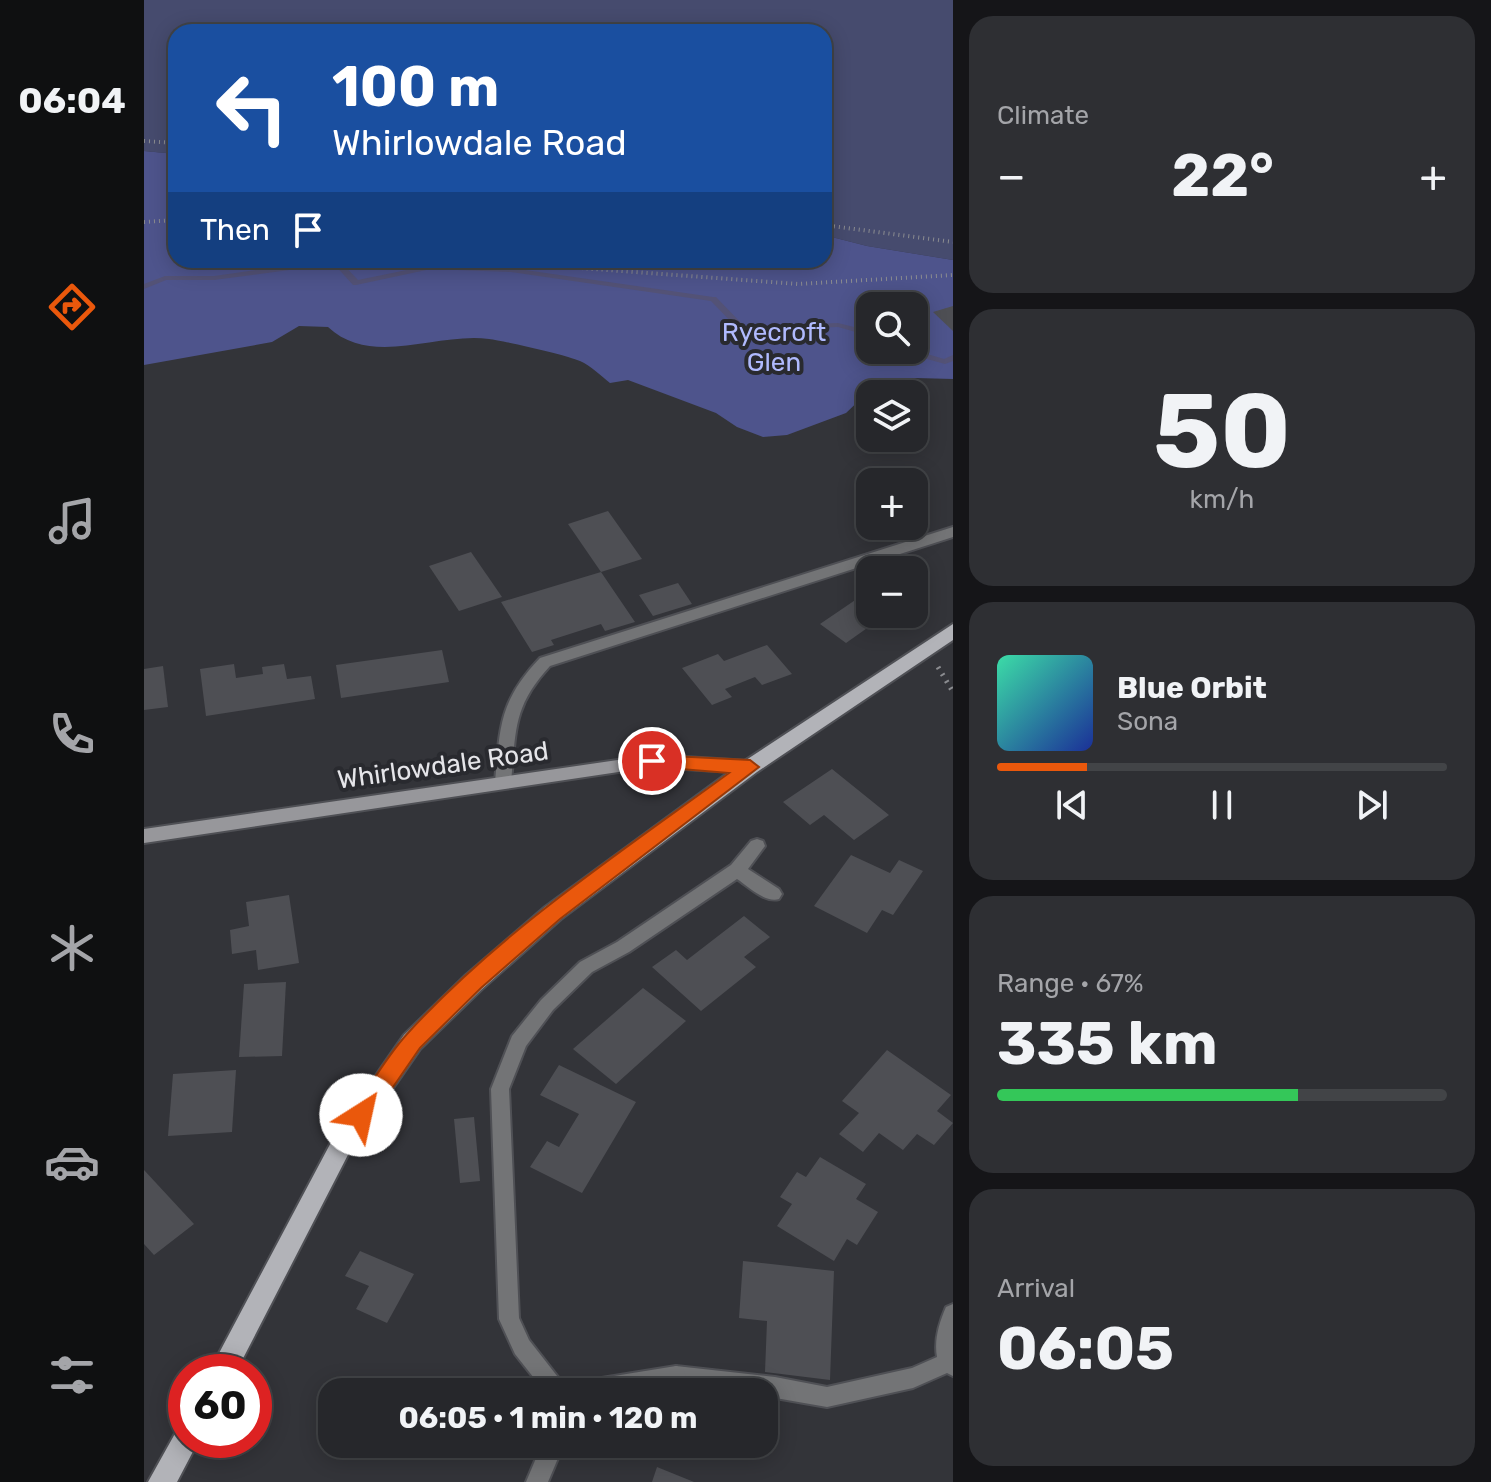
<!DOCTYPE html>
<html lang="en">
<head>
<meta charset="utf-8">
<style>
	body { margin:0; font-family:Rubik,sans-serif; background:#2e2f33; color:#f1f3f6; height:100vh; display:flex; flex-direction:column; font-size:30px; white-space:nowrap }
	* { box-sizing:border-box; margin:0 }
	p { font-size:26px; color:#a4a5a9 }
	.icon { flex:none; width:44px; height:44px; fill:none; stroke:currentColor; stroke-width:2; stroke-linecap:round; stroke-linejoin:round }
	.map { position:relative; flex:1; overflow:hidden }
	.drawer { display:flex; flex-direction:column; gap:16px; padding:16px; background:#151518; width:538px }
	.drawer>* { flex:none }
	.banner { position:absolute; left:24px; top:24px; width:664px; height:244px; border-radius:24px; box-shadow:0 4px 20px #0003,0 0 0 2px #424447; background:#1a4fa0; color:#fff; overflow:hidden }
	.controls { position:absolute; left:712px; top:292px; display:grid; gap:16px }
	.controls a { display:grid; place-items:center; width:72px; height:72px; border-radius:16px; background:#26272b; box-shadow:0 4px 20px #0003,0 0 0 2px #424447; font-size:40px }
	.speed { position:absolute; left:24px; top:1354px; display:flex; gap:16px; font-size:40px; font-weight:700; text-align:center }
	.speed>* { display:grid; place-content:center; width:104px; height:104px; border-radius:50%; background:#26272b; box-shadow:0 4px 20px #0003,0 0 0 2px #424447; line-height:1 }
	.speed .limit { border:12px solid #d22; background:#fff; color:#111 }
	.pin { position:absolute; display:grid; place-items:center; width:68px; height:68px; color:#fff; margin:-34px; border:4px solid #fff; border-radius:50%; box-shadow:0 2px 8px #0007 }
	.me { position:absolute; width:88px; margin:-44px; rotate:35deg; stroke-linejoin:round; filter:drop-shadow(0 0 6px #0008) }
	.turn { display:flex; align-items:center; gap:28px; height:168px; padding:0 32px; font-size:36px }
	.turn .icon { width:104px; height:104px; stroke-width:2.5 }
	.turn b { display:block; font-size:56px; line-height:68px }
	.then { display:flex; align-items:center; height:76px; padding:0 32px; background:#0003; gap:16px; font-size:30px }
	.big { font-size:60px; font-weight:700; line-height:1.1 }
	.drawer .widget { flex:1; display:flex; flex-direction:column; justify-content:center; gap:12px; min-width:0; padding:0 28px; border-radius:24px; background:#2e2f33 }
	.drawer .dial { align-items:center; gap:0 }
	.dial b { font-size:104px; line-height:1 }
	.song { display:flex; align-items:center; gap:24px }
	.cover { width:96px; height:96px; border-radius:12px; background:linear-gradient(135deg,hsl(160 70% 55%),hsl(230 70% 35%)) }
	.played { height:8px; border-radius:4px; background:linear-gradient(90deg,#ea580c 20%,#424447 20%) }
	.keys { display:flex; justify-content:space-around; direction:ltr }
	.heat { display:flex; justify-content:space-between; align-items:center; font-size:44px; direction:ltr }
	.charge { height:12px; border-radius:6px; background:linear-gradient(90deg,#34c759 67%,#424447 0) }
	.trip { position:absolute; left:174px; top:1378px; width:460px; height:80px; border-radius:24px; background:#26272b; box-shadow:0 4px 20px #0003,0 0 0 2px #424447; font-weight:700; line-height:80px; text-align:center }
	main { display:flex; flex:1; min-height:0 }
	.dock { display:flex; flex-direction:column; width:144px; justify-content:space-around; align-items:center; background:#0f1011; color:#a4a5a9 }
	.dock .icon { width:56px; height:56px }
	.dock .active { color:#ea580c }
	.dock b { font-size:36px; color:#f1f3f6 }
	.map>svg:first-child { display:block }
</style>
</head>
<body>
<main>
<nav class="dock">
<b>06:04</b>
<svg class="icon active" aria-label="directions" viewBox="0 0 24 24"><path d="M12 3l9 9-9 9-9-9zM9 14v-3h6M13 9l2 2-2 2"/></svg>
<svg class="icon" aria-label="music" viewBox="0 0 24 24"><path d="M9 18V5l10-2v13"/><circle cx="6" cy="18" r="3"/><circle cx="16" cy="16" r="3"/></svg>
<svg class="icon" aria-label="phone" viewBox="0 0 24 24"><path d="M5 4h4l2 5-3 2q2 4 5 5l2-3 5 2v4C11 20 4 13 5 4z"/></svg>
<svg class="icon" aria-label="climate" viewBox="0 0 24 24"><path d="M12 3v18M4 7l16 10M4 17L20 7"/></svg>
<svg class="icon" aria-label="car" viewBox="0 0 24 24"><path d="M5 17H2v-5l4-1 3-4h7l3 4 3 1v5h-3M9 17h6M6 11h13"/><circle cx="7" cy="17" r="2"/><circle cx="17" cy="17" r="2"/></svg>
<svg class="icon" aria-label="filters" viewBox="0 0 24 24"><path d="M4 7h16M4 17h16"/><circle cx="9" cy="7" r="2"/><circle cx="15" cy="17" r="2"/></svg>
</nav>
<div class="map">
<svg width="809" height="1482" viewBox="0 0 809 1482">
	<rect width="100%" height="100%" fill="#333439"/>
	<path fill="#464b6e" d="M0,0H809V260L723,246L680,235V32H32V154L0,151Z"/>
	<path fill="#4e548c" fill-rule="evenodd" d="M0,151L32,154V260H680V235L723,246L809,260V379L772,378L751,382L724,392L702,413L643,435L619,437L593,427L572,413L484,380L466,383C457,376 447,366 436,361C423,355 361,341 345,339C292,332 228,368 184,327L155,326L128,342L0,365ZM726,306H770V350H726Z"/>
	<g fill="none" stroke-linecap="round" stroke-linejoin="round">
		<g fill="#535276" fill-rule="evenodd">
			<path d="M183,260H195L214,280L287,265L367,268L569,297H572L600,326L694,323L726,331V336L694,327L598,330H595L567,301L367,272L287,269L212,285H209L190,264L70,280H22L0,289V284L21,276H70Z"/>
			<path d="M757,350H770L800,359L809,355V361L801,364L758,352Z"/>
		</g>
	</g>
	<g fill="#4e4f54">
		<path d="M809,306V331L789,312Z"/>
		<path d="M464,511L498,559L457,572L424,524Z"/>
		<path d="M327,552L358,597L315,611L285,566Z"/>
		<path d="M457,572L491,622L461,631L457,624L407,640L410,645L388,652L357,602Z"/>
		<path d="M534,583L548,604L509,616L495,595Z"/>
		<path d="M726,590V614H743L702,643L676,624Z"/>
		<path d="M623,645L648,674L618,685L611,677L581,689L588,697L568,705L538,668L574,654L580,661Z"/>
		<path d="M298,650L305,682L197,698L192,665Z"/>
		<path d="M90,664L92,678L119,674L118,667L140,664L143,679L167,676L171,699L62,716L56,669Z"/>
		<path d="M19,666L24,707L0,710V669Z"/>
		<path d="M688,769L745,815L710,840L680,815L666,825L639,802Z"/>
		<path d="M707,855L746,873L755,860L779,871L749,915L738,910L723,933L670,906Z"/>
		<path d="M145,895L155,963L114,970L112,950L88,954L86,930L105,926L102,902Z"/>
		<path d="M600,916L626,937L600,957L612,967L557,1011L508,967L532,950L543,960Z"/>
		<path d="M142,982L138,1056L95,1057L100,984Z"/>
		<path d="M499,988L542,1021L472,1084L429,1049Z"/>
		<path d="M743,1050L807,1095L793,1111L809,1123L790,1145L773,1134L759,1150L735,1133L719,1152L695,1134L715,1113L698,1101Z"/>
		<path d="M415,1065L492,1102L438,1193L386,1167L403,1141L415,1147L435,1114L396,1095Z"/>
		<path d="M92,1070L88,1132L24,1136L29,1074Z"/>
		<path d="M330,1117L336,1181L316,1183L310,1119Z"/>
		<path d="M676,1157L722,1184L712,1199L734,1212L713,1245L703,1239L690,1261L633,1226L648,1204L636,1197L653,1172L662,1177Z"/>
		<path d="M0,1170L50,1224L10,1255L0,1244Z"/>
		<path d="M216,1251L270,1274L243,1323L212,1309L225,1286L201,1276Z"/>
		<path d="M599,1261L690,1271L686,1380L621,1372L623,1321L595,1318Z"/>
		<path d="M513,1467L550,1482H508Z"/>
	</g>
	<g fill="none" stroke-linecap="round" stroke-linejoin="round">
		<defs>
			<g id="lane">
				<path d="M809,527V537L406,666C369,706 372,730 367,782L365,786H353L351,782C356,727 355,701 396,658Z"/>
				<path d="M809,1304V1376L803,1373L769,1388L683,1407L620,1396V1392H584L532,1386L525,1383L522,1376L525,1369L532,1366L631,1377L683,1387L768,1368L793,1357C790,1340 795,1323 802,1307Z"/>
			</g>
			<g id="street">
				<path d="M613,839L619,841L621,846L604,869L635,889L638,894L635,899C621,903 605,887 593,879L485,952L448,972L409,1010L382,1046L365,1089L375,1318L385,1340L424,1390L426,1385L433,1382L532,1366L539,1369L542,1376L539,1383C498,1400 445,1392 401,1392L371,1354L355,1319L347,1089L368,1036L397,1000L436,962L473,942L587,865L607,841Z"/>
				<path d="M398,1444H420L404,1482H382Z"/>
			</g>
			<path id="secondary" d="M508,755L606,761L612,763L614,767L612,771L606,773L508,767L0,843V829Z"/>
			<g id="primary">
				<path d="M809,624V640L613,772L417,919L338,989L276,1049L208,1147L92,1372H65L192,1133L260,1035L322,975L401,907L599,762Z"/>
				<path d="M42,1426V1440H55L33,1482H4L33,1430Z"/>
			</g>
		</defs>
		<use href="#lane" stroke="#4f5055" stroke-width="4"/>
		<use href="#street" stroke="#4f5055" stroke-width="4"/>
		<use href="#secondary" stroke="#4f5055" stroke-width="4"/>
		<use href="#primary" stroke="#4f5055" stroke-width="4"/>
		<g stroke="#8b8c90" stroke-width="4" stroke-dasharray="1 4" stroke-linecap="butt">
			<path d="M0,141L32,143"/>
			<path d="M0,222L32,220"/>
			<path d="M680,225L809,242"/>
			<path d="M328,260L654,284L809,275"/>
		</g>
		<path stroke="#8b8c90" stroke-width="5" stroke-dasharray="2 6" stroke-linecap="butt" d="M794,667L809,692"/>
		<use href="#lane" fill="#737476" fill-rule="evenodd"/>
		<use href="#street" fill="#737476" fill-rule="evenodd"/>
		<use href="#secondary" fill="#97979b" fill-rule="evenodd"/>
		<use href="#primary" fill="#b2b3b8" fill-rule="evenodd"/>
	</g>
	<path fill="#ea580c" stroke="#983908" stroke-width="2" d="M508,755L606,760L615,767L416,919L337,988L276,1048L225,1122L217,1125L210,1122L207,1115L210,1109C227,1084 243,1056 263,1034C356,932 474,854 585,773L501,766L498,761Z"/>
	<g text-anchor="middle" stroke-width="8" stroke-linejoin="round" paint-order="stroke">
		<g font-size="26" fill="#b0bafe" stroke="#292a2f">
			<text x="630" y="341">Ryecroft<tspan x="630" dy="30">Glen</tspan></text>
		</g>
		<g font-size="26" fill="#e5e5e9" stroke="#292a2f">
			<text transform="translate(299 765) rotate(-8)" y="9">Whirlowdale Road</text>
		</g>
	</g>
</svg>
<div class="controls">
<a><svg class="icon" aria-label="search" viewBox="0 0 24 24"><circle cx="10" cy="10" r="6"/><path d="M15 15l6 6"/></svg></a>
<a><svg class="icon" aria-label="layers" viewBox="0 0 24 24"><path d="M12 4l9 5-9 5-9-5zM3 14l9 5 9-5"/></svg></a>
<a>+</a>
<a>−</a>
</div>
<div class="speed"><div class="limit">60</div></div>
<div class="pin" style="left:508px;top:761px;background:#d93025"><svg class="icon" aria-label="arrive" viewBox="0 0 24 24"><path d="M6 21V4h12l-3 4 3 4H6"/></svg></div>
<svg class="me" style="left:217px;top:1115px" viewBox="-20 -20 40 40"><circle r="19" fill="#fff"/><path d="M0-13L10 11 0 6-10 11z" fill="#ea580c"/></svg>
<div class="trip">06:05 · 1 min · 120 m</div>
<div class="banner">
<div class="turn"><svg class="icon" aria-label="left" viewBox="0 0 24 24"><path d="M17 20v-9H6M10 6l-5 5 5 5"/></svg><div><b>100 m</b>Whirlowdale Road</div></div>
<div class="then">Then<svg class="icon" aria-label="arrive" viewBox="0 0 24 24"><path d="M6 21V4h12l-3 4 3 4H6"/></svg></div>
</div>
</div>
<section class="drawer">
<div class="widget"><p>Climate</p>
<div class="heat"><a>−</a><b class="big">22°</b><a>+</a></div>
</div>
<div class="widget dial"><b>50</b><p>km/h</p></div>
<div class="widget">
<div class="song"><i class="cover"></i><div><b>Blue Orbit</b><p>Sona</p></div></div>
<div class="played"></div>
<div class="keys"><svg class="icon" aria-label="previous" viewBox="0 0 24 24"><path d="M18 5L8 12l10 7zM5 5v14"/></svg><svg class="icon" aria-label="pause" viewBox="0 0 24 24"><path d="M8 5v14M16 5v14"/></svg><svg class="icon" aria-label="next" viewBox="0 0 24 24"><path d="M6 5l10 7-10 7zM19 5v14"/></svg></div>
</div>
<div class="widget"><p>Range · 67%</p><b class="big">335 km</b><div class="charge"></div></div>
<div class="widget"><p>Arrival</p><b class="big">06:05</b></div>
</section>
</main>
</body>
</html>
